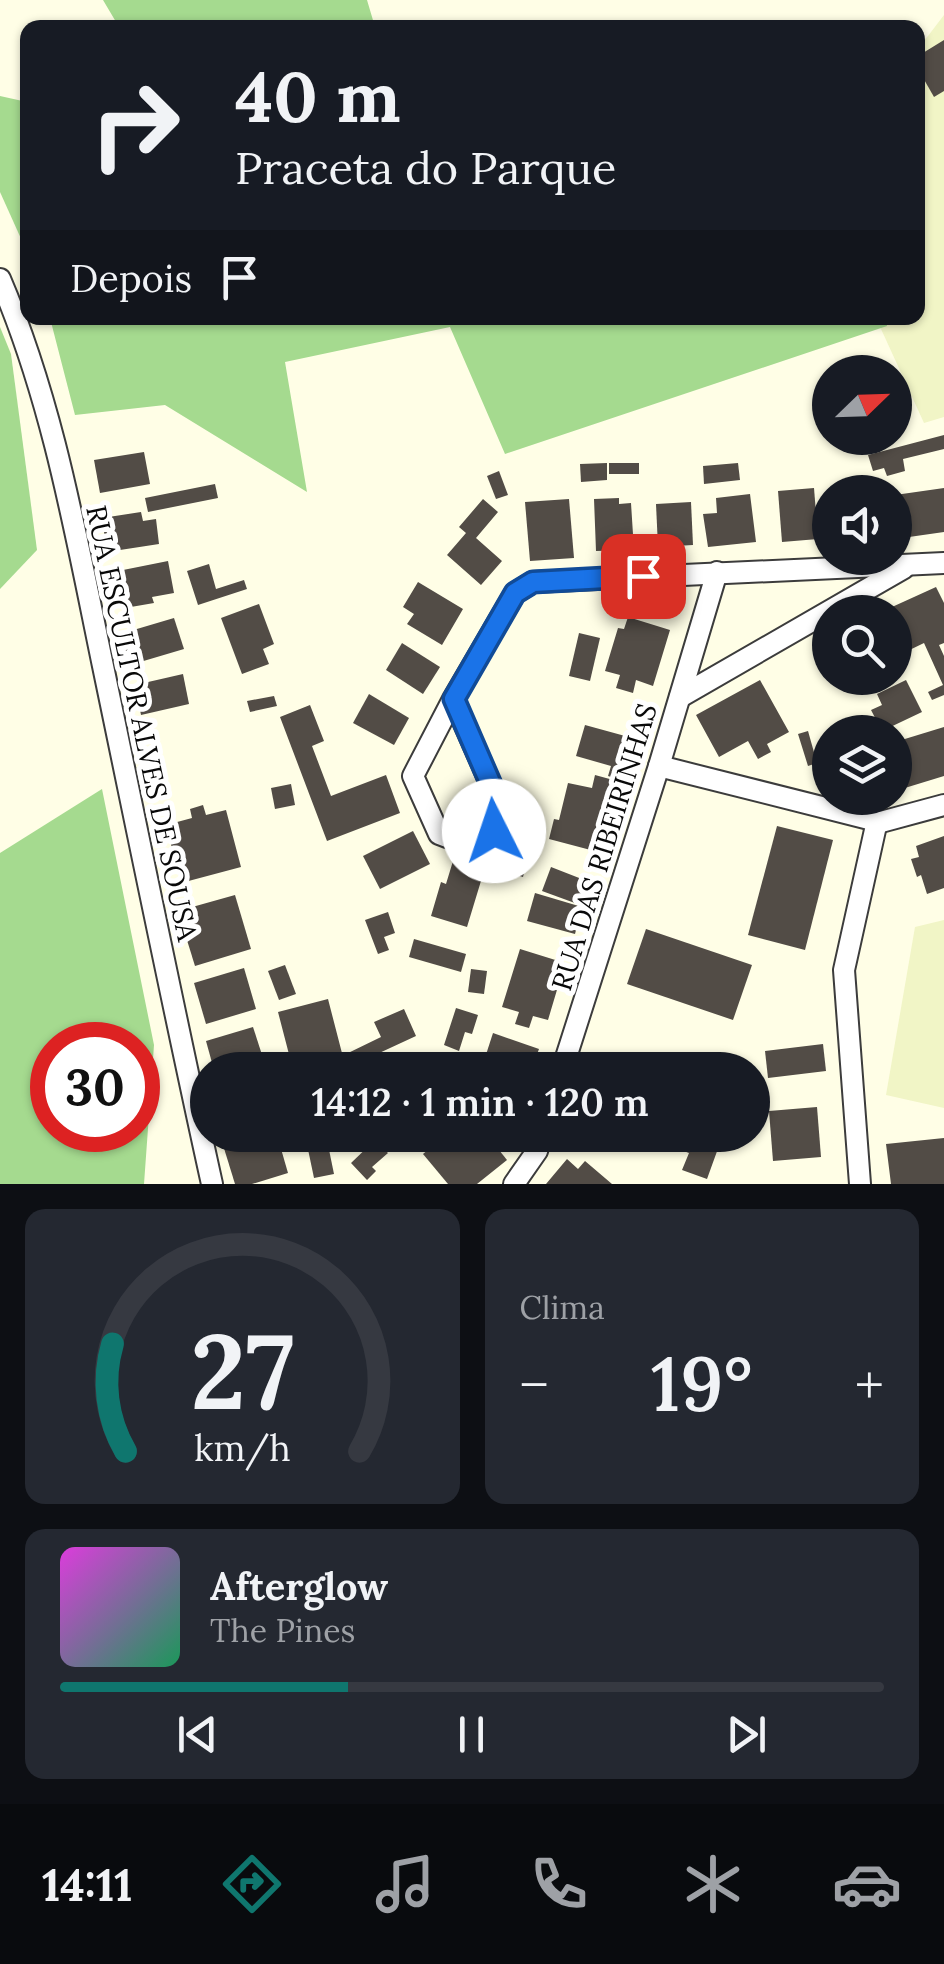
<!DOCTYPE html>
<html lang="pt">
<head>
<meta charset="utf-8">
<style>
	body { margin:0; font-family:Lora,serif; background:#242831; color:#f1f3f6; height:100vh; display:flex; flex-direction:column; font-size:38px; white-space:nowrap }
	* { box-sizing:border-box; margin:0 }
	p { font-size:32px; color:#9ea1a6 }
	.icon { flex:none; width:55px; height:55px; fill:none; stroke:currentColor; stroke-width:2; stroke-linecap:round; stroke-linejoin:round }
	.map { position:relative; height:1184px; overflow:hidden }
	.details { display:flex; flex-direction:column; gap:25px; padding:25px; background:#0d0f14; flex:1 }
	.details>* { flex:none }
	.guide { position:absolute; left:20px; top:20px; width:905px; height:305px; border-radius:20px; box-shadow:0 2px 8px #0004; background:#171b24; color:#f1f3f6; overflow:hidden }
	.needle { width:65px; rotate:67deg }
	.tools { position:absolute; left:812px; top:355px; display:grid; gap:20px }
	.tools a { display:grid; place-items:center; width:100px; height:100px; border-radius:50%; background:#171b24; box-shadow:0 2px 8px #0004; font-size:50px }
	.speed { position:absolute; left:30px; top:1022px; display:flex; gap:20px; font-size:50px; font-weight:700; text-align:center }
	.speed>* { display:grid; place-content:center; width:130px; height:130px; border-radius:50%; background:#171b24; box-shadow:0 2px 8px #0004; line-height:1 }
	.speed .limit { border:15px solid #d22; background:#fff; color:#111 }
	.pin { position:absolute; display:grid; place-items:center; width:85px; height:85px; color:#fff; margin:-42px; border-radius:20px; box-shadow:0 5px 15px #0006 }
	.me { position:absolute; width:110px; margin:-55px; rotate:356deg; stroke-linejoin:round; filter:drop-shadow(0 0 8px #0008) }
	.turn { display:flex; align-items:center; gap:35px; height:210px; padding:0 50px; font-size:45px }
	.turn .icon { width:130px; height:130px; stroke-width:2.5 }
	.turn b { display:block; font-size:70px; line-height:85px }
	.then { display:flex; align-items:center; height:95px; padding:0 50px; background:#0003; gap:20px; font-size:38px }
	.big { font-size:75px; font-weight:600; line-height:1.1 }
	.details .card { flex:1; display:flex; flex-direction:column; justify-content:center; gap:15px; min-width:0; padding:0 35px; border-radius:20px; background:#242831 }
	.details .dial { align-items:center; gap:0 }
	.dial svg { height:260px; overflow:visible; fill:none; stroke:#363941; stroke-width:7; stroke-linecap:round; text-anchor:middle }
	.dial text { fill:#f1f3f6; stroke:none }
	.song { display:flex; align-items:center; gap:30px }
	.cover { width:120px; height:120px; border-radius:15px; background:linear-gradient(135deg,hsl(300 70% 55%),hsl(150 70% 35%)) }
	.played { height:10px; border-radius:5px; background:linear-gradient(90deg,#0f766e 35%,#363941 35%) }
	.keys { display:flex; justify-content:space-around; direction:ltr }
	.heat { display:flex; justify-content:space-between; align-items:center; font-size:55px; direction:ltr }
	.details .tiles { flex:1; display:grid; gap:25px; grid-template-columns:1fr 1fr }
	.card:last-child { grid-column:span 2 }
	.trip { position:absolute; left:190px; top:1052px; width:580px; height:100px; border-radius:50px; background:#171b24; box-shadow:0 2px 8px #0004; font-weight:600; line-height:100px; text-align:center }
	.tab-bar { display:flex; height:160px; justify-content:space-around; align-items:center; background:#090b0e; color:#9ea1a6 }
	.tab-bar .icon { width:70px; height:70px }
	.tab-bar .on { color:#0f766e }
	.tab-bar b { font-size:45px; color:#f1f3f6 }
	.map>svg:first-child { display:block }
</style>
</head>
<body>
<div class="map">
<svg width="944" height="1184" viewBox="0 0 944 1184">
	<rect width="100%" height="100%" fill="#fffee6"/>
	<g fill="#f1f5c6">
		<path d="M944,15V417L924,423L876,318H918V46L928,36Z"/>
		<path d="M944,920V1108L886,1095L915,927Z"/>
	</g>
	<g fill="#a5da8f" fill-rule="evenodd">
		<path d="M103,0H367L375,27L275,28L273,23L205,28L119,27Z"/>
		<path d="M0,96L27,102V252L0,192Z"/>
		<path d="M50,318H886L887,326L505,454L450,327L285,362L307,492L165,405L75,415Z"/>
		<path d="M0,327L11,354L37,550L0,589Z"/>
		<path d="M102,789L154,1045L144,1184H0V853ZM138,1045V1130H52V1045Z"/>
	</g>
	<g fill="#524c46">
		<path d="M944,40V91L934,97L918,69V56Z"/>
		<path d="M944,435V449L903,459L905,471L887,476L884,468L873,471L868,455Z"/>
		<path d="M144,452L150,484L100,493L94,460Z"/>
		<path d="M607,463V480L581,482L580,464Z"/>
		<rect x="609" y="463" width="30" height="11"/>
		<path d="M738,463L740,480L704,484L703,466Z"/>
		<path d="M499,471L508,495L496,499L487,476Z"/>
		<path d="M215,484L218,498L148,512L145,498Z"/>
		<path d="M814,488L818,539L782,542L778,491Z"/>
		<path d="M944,488V532L895,539V495Z"/>
		<path d="M750,494L756,542L708,547L703,514L717,513L716,498Z"/>
		<path d="M619,498V504L631,503L634,550L596,551L594,499Z"/>
		<path d="M483,499L498,512L476,538L502,561L481,585L447,555L466,533L459,527Z"/>
		<path d="M569,499L574,558L530,561L525,502Z"/>
		<path d="M691,502L693,545L658,547L656,504Z"/>
		<path d="M141,512L143,521L156,519L159,544L107,552L102,518Z"/>
		<path d="M168,561L174,593L152,597L154,603L125,608L118,571Z"/>
		<path d="M209,564L216,589L244,580L247,589L198,605L187,571Z"/>
		<path d="M418,582L463,609L442,645L407,624L414,614L403,607Z"/>
		<path d="M936,587L944,603V643L939,645L944,656V695L932,700L928,692L943,685L924,643L895,657V612H881Z"/>
		<path d="M259,604L274,644L263,649L269,664L242,674L221,618Z"/>
		<path d="M628,617L670,630L653,686L636,680L633,693L616,688L620,675L605,671L618,628L624,629Z"/>
		<path d="M174,618L184,649L130,665L120,634Z"/>
		<path d="M579,633L600,638L590,681L569,676Z"/>
		<path d="M830,639V676L816,645Z"/>
		<path d="M402,643L440,667L423,694L386,670Z"/>
		<path d="M183,674L189,704L141,715L135,685Z"/>
		<path d="M760,680L789,732L767,744L771,752L758,759L748,741L719,757L696,715Z"/>
		<path d="M906,680L922,712L882,731L871,710L882,705L877,694Z"/>
		<path d="M369,694L409,718L394,745L353,723Z"/>
		<path d="M274,696L277,706L250,712L247,701Z"/>
		<path d="M310,705L324,741L312,746L331,796L386,775L400,813L327,841L280,717Z"/>
		<path d="M585,725L636,739L624,781L608,776L611,766L576,756Z"/>
		<path d="M944,727V776L895,791V742Z"/>
		<path d="M808,731L817,763L808,766L798,734Z"/>
		<path d="M595,775L617,781L614,794L617,795L602,853L549,839L554,819L559,820L568,783L592,788Z"/>
		<path d="M291,784L295,805L275,809L271,788Z"/>
		<path d="M203,805L206,815L226,810L241,867L181,883L166,825L192,818L190,809Z"/>
		<path d="M777,826L833,840L805,950L748,935Z"/>
		<path d="M413,831L430,864L380,889L363,856Z"/>
		<path d="M944,836V888L927,894L921,875L917,877L911,859L919,857L916,846Z"/>
		<path d="M508,841L531,846L523,877L501,871Z"/>
		<path d="M453,861L484,871L467,927L431,916L441,882L446,884Z"/>
		<path d="M551,867L592,883L583,906L542,891Z"/>
		<path d="M535,893L582,907L575,934L527,921Z"/>
		<path d="M235,895L251,949L195,966L178,911Z"/>
		<path d="M388,912L395,933L384,937L389,950L378,954L365,920Z"/>
		<path d="M646,929L752,965L733,1020L627,984Z"/>
		<path d="M414,939L466,954L461,972L409,957Z"/>
		<path d="M520,949L565,963L548,1020L533,1016L529,1028L515,1024L519,1012L502,1007Z"/>
		<path d="M285,965L296,994L279,1000L268,971Z"/>
		<path d="M244,968L256,1009L206,1024L194,983Z"/>
		<path d="M471,969L487,971L484,994L468,992Z"/>
		<path d="M328,999L343,1057L346,1070H318L314,1056L291,1062L278,1012Z"/>
		<path d="M456,1008L478,1015L472,1034L465,1032L459,1051L444,1045Z"/>
		<path d="M404,1009L416,1036L349,1067L344,1055L381,1037L374,1022Z"/>
		<path d="M253,1027L263,1058L224,1070H214L206,1041Z"/>
		<path d="M493,1033L539,1049L531,1070H481Z"/>
		<path d="M823,1044L826,1071L768,1078L765,1051Z"/>
		<path d="M817,1107L821,1157L773,1161L769,1111Z"/>
		<path d="M257,1135H277L288,1173L252,1184H235L223,1145Z"/>
		<path d="M305,1135H326L334,1174L314,1178Z"/>
		<path d="M446,1135H487L507,1160L477,1184H448L423,1154Z"/>
		<path d="M596,1135H645L640,1150Z"/>
		<path d="M670,1135H700L720,1143L707,1179L682,1170L689,1153L667,1145Z"/>
		<path d="M944,1138V1184H891L886,1144Z"/>
		<path d="M375,1140L388,1153L372,1167L376,1171L367,1180L351,1163Z"/>
		<path d="M567,1159L578,1169L585,1161L612,1184H546Z"/>
	</g>
	<g fill="none" stroke-linecap="round" stroke-linejoin="round">
		<defs>
			<g id="minor">
				<path d="M0,279C53,402 76,536 103,666C139,839 174,1012 212,1184"/>
				<path d="M680,697L904,568"/>
				<path d="M453,699L502,810L486,852L439,834L413,776L453,699L515,593L533,582L944,563"/>
				<path d="M659,766L881,822L944,805"/>
				<path d="M562,1070L659,766L717,572"/>
				<path d="M514,1184L537,1151L542,1135"/>
				<path d="M860,1184L844,970L877,821"/>
			</g>
		</defs>
		<use href="#minor" stroke="#3c3c3c" stroke-width="24"/>
		<use href="#minor" stroke="#fff" stroke-width="20"/>
	</g>
	<g fill="none" stroke-linecap="round" stroke-linejoin="round">
		<defs>
			<path id="route" d="M494,831L502,810L454,699L515,593L533,582L643,576"/>
		</defs>
		<use href="#route" stroke="#114b97" stroke-width="25"/>
		<use href="#route" stroke="#1a73e8" stroke-width="18"/>
	</g>
	<g text-anchor="middle" stroke-width="10" stroke-linejoin="round" paint-order="stroke">
		<g font-size="28" fill="#090909" stroke="#fff">
			<text transform="translate(142 723) rotate(78)" y="10">RUA ESCULTOR ALVES DE SOUSA</text>
			<text transform="translate(604 847) rotate(-73)" y="10">RUA DAS RIBEIRINHAS</text>
		</g>
	</g>
</svg>
<div class="tools">
<a><svg class="needle" viewBox="-14 -14 28 28"><path d="M0-13l5 13h-10z" fill="#e53935"/><path d="M0 13l5-13h-10z" fill="#9ea1a6"/></svg></a>
<a><svg class="icon" aria-label="sound" viewBox="0 0 24 24"><path d="M4 9h4l5-4v14l-5-4H4zM17 9q2 3 0 6"/></svg></a>
<a><svg class="icon" aria-label="search" viewBox="0 0 24 24"><circle cx="10" cy="10" r="6"/><path d="M15 15l6 6"/></svg></a>
<a><svg class="icon" aria-label="layers" viewBox="0 0 24 24"><path d="M12 4l9 5-9 5-9-5zM3 14l9 5 9-5"/></svg></a>
</div>
<div class="speed"><div class="limit">30</div></div>
<div class="pin" style="left:643px;top:576px;background:#d93025"><svg class="icon" aria-label="arrive" viewBox="0 0 24 24"><path d="M6 21V4h12l-3 4 3 4H6"/></svg></div>
<svg class="me" style="left:494px;top:831px" viewBox="-20 -20 40 40"><circle r="19" fill="#fff"/><path d="M0-13L10 11 0 6-10 11z" fill="#1a73e8"/></svg>
<div class="trip">14:12 · 1 min · 120 m</div>
<div class="guide">
<div class="turn"><svg class="icon" aria-label="right" viewBox="0 0 24 24"><path d="M7 20v-9h11M14 6l5 5-5 5"/></svg><div><b>40 m</b>Praceta do Parque</div></div>
<div class="then">Depois<svg class="icon" aria-label="arrive" viewBox="0 0 24 24"><path d="M6 21V4h12l-3 4 3 4H6"/></svg></div>
</div>
</div>
<section class="details">
<div class="tiles">
<div class="card dial"><svg viewBox="0 0 100 80">
<path d="M14 69A42 42 0 1 1 86 69"/>
<path d="M14 69A42 42 0 0 1 10 36" stroke="#0f766e"/>
<text x="50" y="56" font-size="32" font-weight="700">27</text>
<text x="50" y="72" font-size="11">km/h</text>
</svg></div>
<div class="card"><p>Clima</p>
<div class="heat"><a>−</a><b class="big">19°</b><a>+</a></div>
</div>
<div class="card">
<div class="song"><i class="cover"></i><div><b>Afterglow</b><p>The Pines</p></div></div>
<div class="played"></div>
<div class="keys"><svg class="icon" aria-label="previous" viewBox="0 0 24 24"><path d="M18 5L8 12l10 7zM5 5v14"/></svg><svg class="icon" aria-label="pause" viewBox="0 0 24 24"><path d="M8 5v14M16 5v14"/></svg><svg class="icon" aria-label="next" viewBox="0 0 24 24"><path d="M6 5l10 7-10 7zM19 5v14"/></svg></div>
</div>
</div>
</section>
<nav class="tab-bar">
<b>14:11</b>
<svg class="icon on" aria-label="directions" viewBox="0 0 24 24"><path d="M12 3l9 9-9 9-9-9zM9 14v-3h6M13 9l2 2-2 2"/></svg>
<svg class="icon" aria-label="music" viewBox="0 0 24 24"><path d="M9 18V5l10-2v13"/><circle cx="6" cy="18" r="3"/><circle cx="16" cy="16" r="3"/></svg>
<svg class="icon" aria-label="phone" viewBox="0 0 24 24"><path d="M5 4h4l2 5-3 2q2 4 5 5l2-3 5 2v4C11 20 4 13 5 4z"/></svg>
<svg class="icon" aria-label="climate" viewBox="0 0 24 24"><path d="M12 3v18M4 7l16 10M4 17L20 7"/></svg>
<svg class="icon" aria-label="car" viewBox="0 0 24 24"><path d="M5 17H2v-5l4-1 3-4h7l3 4 3 1v5h-3M9 17h6M6 11h13"/><circle cx="7" cy="17" r="2"/><circle cx="17" cy="17" r="2"/></svg>
</nav>
</body>
</html>
